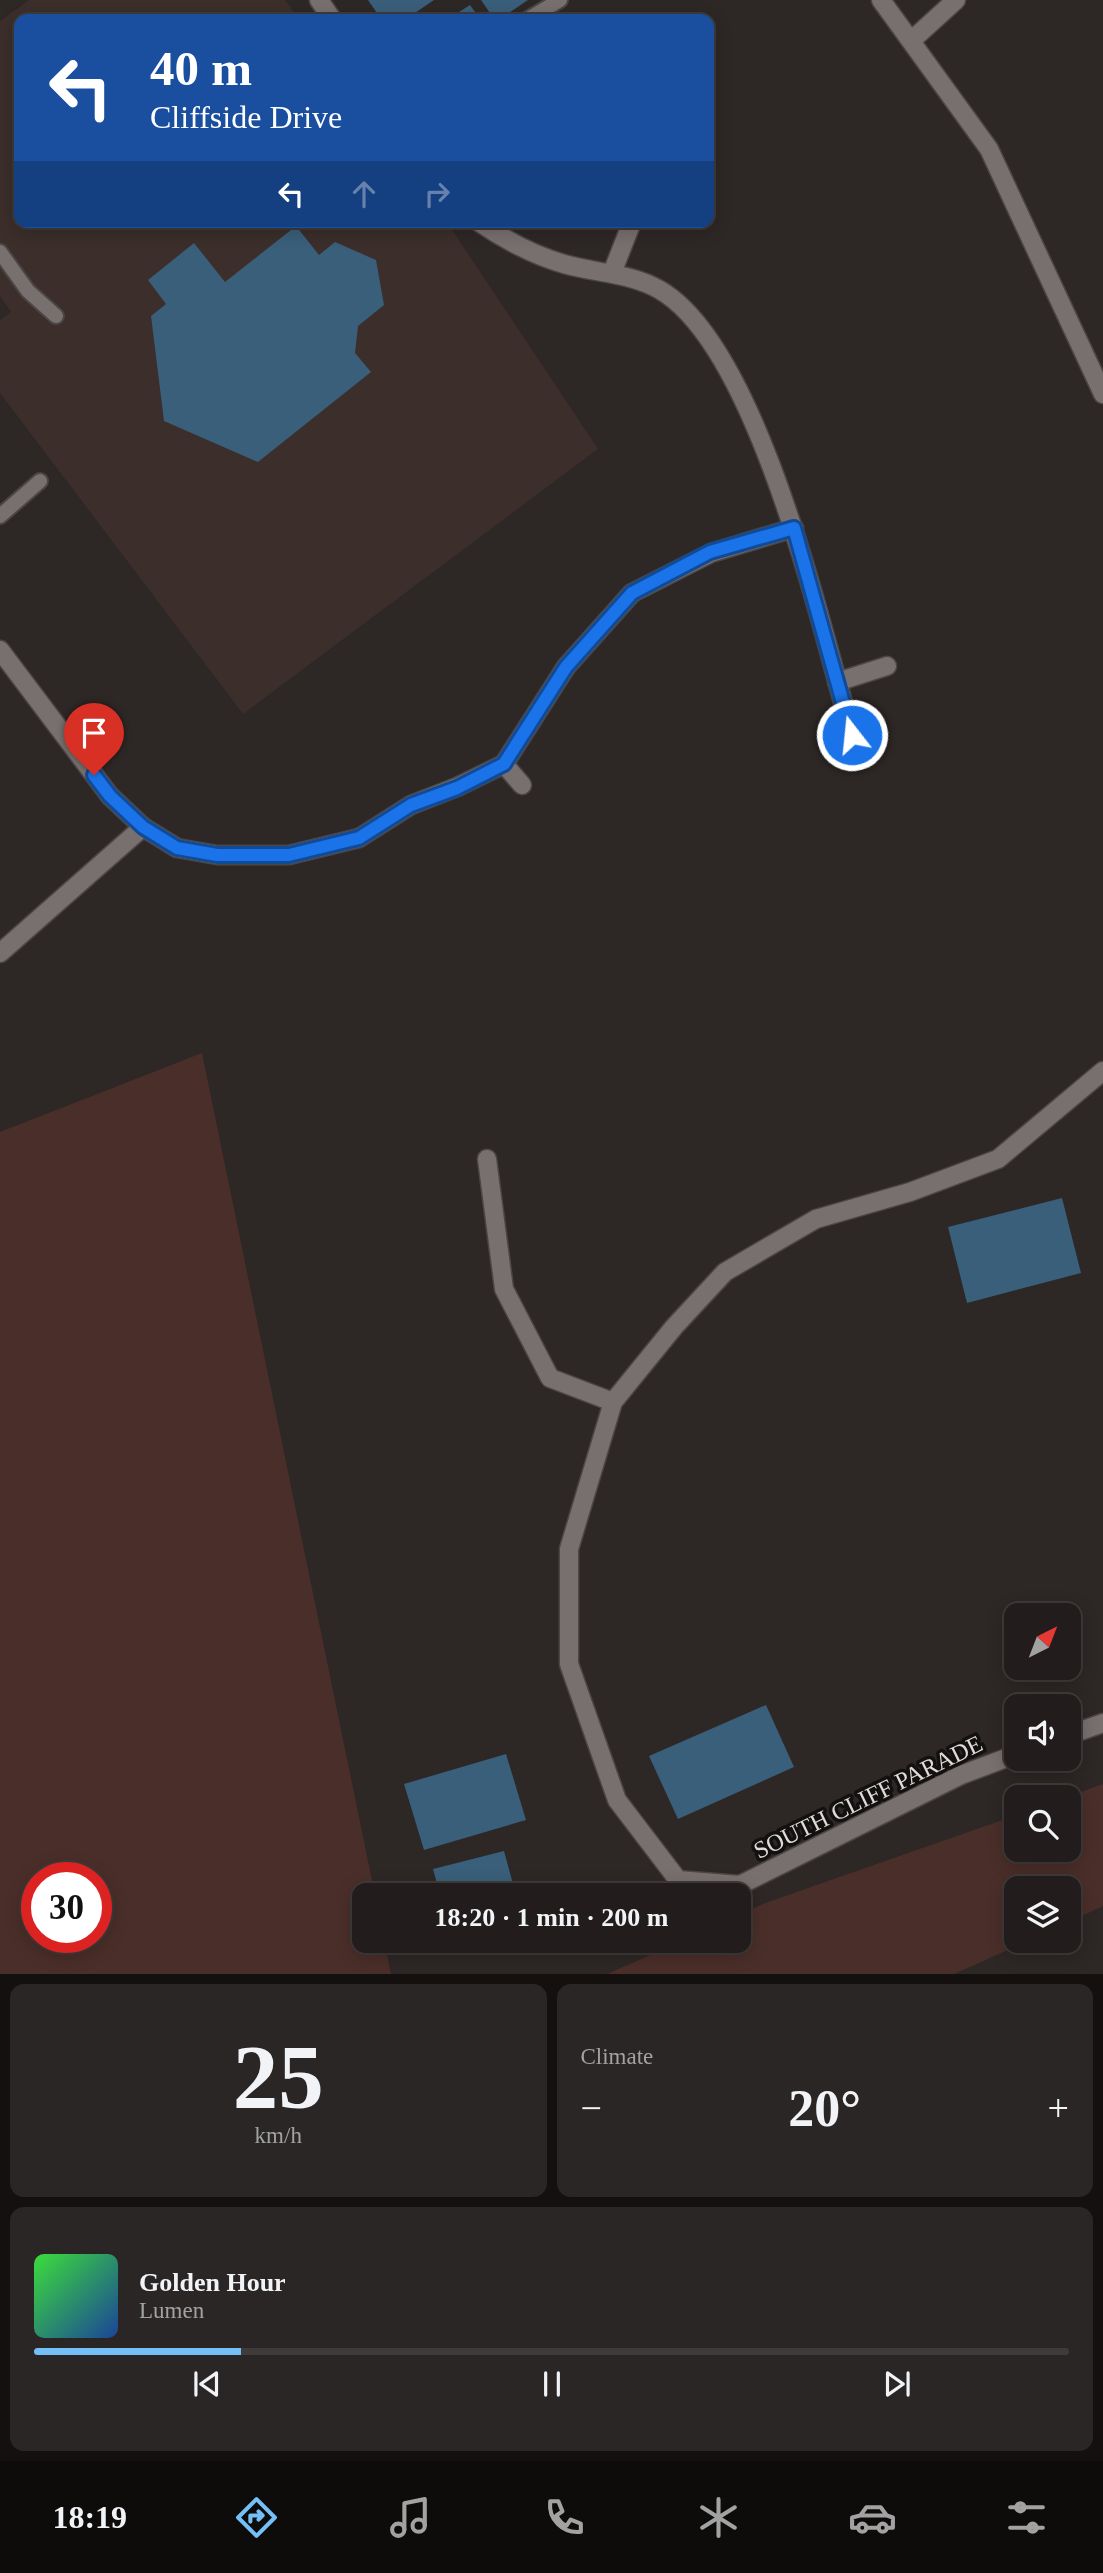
<!DOCTYPE html>
<html lang="en">
<head>
<meta charset="utf-8">
<style>
	body { margin:0; font-family:Georgia,serif; background:#2a2625; color:#f1f3f6; height:100vh; display:flex; flex-direction:column; font-size:26px; white-space:nowrap }
	* { box-sizing:border-box; margin:0 }
	p { font-size:23px; color:#a2a2a3 }
	.icon { flex:none; width:38px; height:38px; fill:none; stroke:currentColor; stroke-width:2; stroke-linecap:round; stroke-linejoin:round }
	.map { position:relative; height:1974px; overflow:hidden }
	.sheet { display:flex; flex-direction:column; gap:10px; padding:10px; background:#13100f; flex:1 }
	.sheet>* { flex:none }
	.hud { position:absolute; left:14px; top:14px; width:700px; height:214px; border-radius:14px; box-shadow:0 4px 18px #0003,0 0 0 2px #3f3b3b; background:#1a4fa0; color:#fff; overflow:hidden }
	.needle { width:46px; rotate:42deg }
	.buttons { position:absolute; left:1004px; top:1603px; display:grid; gap:14px }
	.buttons a { display:grid; place-items:center; width:77px; height:77px; border-radius:14px; background:#221d1c; box-shadow:0 4px 18px #0003,0 0 0 2px #3f3b3b; font-size:35px }
	.speed { position:absolute; left:21px; top:1862px; display:flex; gap:14px; font-size:35px; font-weight:700; text-align:center }
	.speed>* { display:grid; place-content:center; width:91px; height:91px; border-radius:50%; background:#221d1c; box-shadow:0 4px 18px #0003,0 0 0 2px #3f3b3b; line-height:1 }
	.speed .limit { border:10px solid #d22; background:#fff; color:#111 }
	.pin { position:absolute; display:grid; place-items:center; width:60px; height:60px; color:#fff; margin:-72px -30px; border-radius:50% 50% 50% 0; rotate:-45deg; box-shadow:0 0 7px #0007 }
	.pin .icon { rotate:45deg }
	.me { position:absolute; width:77px; margin:-38px; rotate:344deg; stroke-linejoin:round; filter:drop-shadow(0 0 5px #0008) }
	.turn { display:flex; align-items:center; gap:24px; height:147px; padding:0 21px; font-size:32px }
	.turn .icon { width:91px; height:91px; stroke-width:2.5 }
	.turn b { display:block; font-size:49px; line-height:60px }
	.lanes { display:flex; align-items:center; height:66px; padding:0 21px; background:#0003; justify-content:center; gap:35px; direction:ltr }
	.lanes .off { opacity:.35 }
	.big { font-size:52px; font-weight:800; line-height:1.1 }
	.sheet .tile { flex:1; display:flex; flex-direction:column; justify-content:center; gap:10px; min-width:0; padding:0 24px; border-radius:14px; background:#2a2625 }
	.sheet .dial { align-items:center; gap:0 }
	.dial b { font-size:91px; line-height:1 }
	.song { display:flex; align-items:center; gap:21px }
	.cover { width:84px; height:84px; border-radius:10px; background:linear-gradient(135deg,hsl(120 70% 55%),hsl(220 70% 35%)) }
	.played { height:7px; border-radius:4px; background:linear-gradient(90deg,#74c0f6 20%,#3f3b3b 20%) }
	.keys { display:flex; justify-content:space-around; direction:ltr }
	.heat { display:flex; justify-content:space-between; align-items:center; font-size:38px; direction:ltr }
	.sheet .tiles { flex:1; display:grid; gap:10px; grid-template-columns:1fr 1fr }
	.tile:last-child { grid-column:span 2 }
	.trip { position:absolute; left:352px; top:1883px; width:399px; height:70px; border-radius:14px; background:#221d1c; box-shadow:0 4px 18px #0003,0 0 0 2px #3f3b3b; font-weight:800; line-height:70px; text-align:center }
	.menu { display:flex; height:112px; justify-content:space-around; align-items:center; background:#0e0c0b; color:#a2a2a3 }
	.menu .icon { width:49px; height:49px }
	.menu .current { color:#74c0f6 }
	.menu b { font-size:32px; color:#f1f3f6 }
	.map>svg:first-child { display:block }
</style>
</head>
<body>
<div class="map">
<svg width="1103" height="1975" viewBox="0 0 1103 1975">
	<rect width="100%" height="100%" fill="#2d2725"/>
	<path fill="#3b2e2b" d="M29,0H285L299,19H19V222H447L598,449L243,714L0,393V320L11,312L0,296V21Z"/>
	<g fill="#4a2e29" fill-rule="evenodd">
		<path d="M202,1053L375,1895H364V1941H384L391,1974H0V1132ZM37,1878H96V1937H37Z"/>
		<path d="M1103,1784V1906L1069,1922V1888H1017V1941H1028L954,1974H607L682,1941H738L739,1915L765,1903L1017,1815V1850H1069V1797H1067Z"/>
	</g>
	<g fill="#3a5f7a">
		<path d="M368,0H434L406,19H381Z"/>
		<path d="M481,0H528L500,19H494Z"/>
		<path d="M470,5L480,19H448Z"/>
		<path d="M296,226L319,255L335,242L376,260L384,305L358,326L355,353L371,372L258,462L164,421L151,316L166,304L148,280L194,243L225,282Z"/>
		<path d="M1062,1198L1081,1273L967,1303L948,1227Z"/>
		<path d="M766,1705L794,1767L678,1819L649,1756Z"/>
		<path d="M506,1754L526,1820L424,1850L404,1784Z"/>
		<path d="M504,1851L516,1895H440L433,1869Z"/>
	</g>
	<g fill="none" stroke-linecap="round" stroke-linejoin="round">
		<defs>
			<g id="lane">
				<path d="M528,19L560,0"/>
				<path d="M0,252L28,291L56,316"/>
				<path d="M0,516L40,481"/>
			</g>
			<g id="street">
				<path d="M319,0L332,19"/>
				<path d="M881,0L989,149L1103,394"/>
				<path d="M912,40L956,0"/>
				<path d="M479,222C505,240 533,255 564,264C595,273 631,273 660,290C758,347 821,627 852,735"/>
				<path d="M612,273L632,222"/>
				<path d="M0,650L110,796L143,827L177,848L217,855H289L359,838L411,805L457,787L504,764L522,785"/>
				<path d="M837,682L887,666"/>
				<path d="M504,764L566,667L632,593L711,553L794,528"/>
				<path d="M0,953L143,827"/>
				<path d="M487,1159L504,1289L550,1378L613,1402"/>
				<path d="M1069,1735L1103,1723"/>
				<path d="M1017,1754L961,1775L740,1885L678,1880L617,1800L569,1664V1549L613,1402L674,1327L725,1272L816,1219L910,1192L998,1159L1103,1071"/>
			</g>
		</defs>
		<use href="#lane" stroke="#4b4543" stroke-width="18"/>
		<use href="#street" stroke="#4b4543" stroke-width="21"/>
		<use href="#lane" stroke="#78706e" stroke-width="14"/>
		<use href="#street" stroke="#78706e" stroke-width="18"/>
	</g>
	<g fill="none" stroke-linecap="round" stroke-linejoin="round">
		<defs>
			<path id="route" d="M94,775L110,796L143,827L177,848L217,855H289L359,838L411,805L457,788L504,764L566,667L632,593L710,552L794,528L852,735"/>
		</defs>
		<use href="#route" stroke="#114b97" stroke-width="18"/>
		<use href="#route" stroke="#1a73e8" stroke-width="12"/>
	</g>
	<g text-anchor="middle" stroke-width="7" stroke-linejoin="round" paint-order="stroke">
		<g font-size="24" fill="#e0dbda" stroke="#131010">
			<text transform="translate(868 1797) rotate(-26)" y="8">SOUTH CLIFF PARADE</text>
		</g>
	</g>
</svg>
<div class="buttons">
<a><svg class="needle" viewBox="-14 -14 28 28"><path d="M0-13l5 13h-10z" fill="#e53935"/><path d="M0 13l5-13h-10z" fill="#a2a2a3"/></svg></a>
<a><svg class="icon" aria-label="sound" viewBox="0 0 24 24"><path d="M4 9h4l5-4v14l-5-4H4zM17 9q2 3 0 6"/></svg></a>
<a><svg class="icon" aria-label="search" viewBox="0 0 24 24"><circle cx="10" cy="10" r="6"/><path d="M15 15l6 6"/></svg></a>
<a><svg class="icon" aria-label="layers" viewBox="0 0 24 24"><path d="M12 4l9 5-9 5-9-5zM3 14l9 5 9-5"/></svg></a>
</div>
<div class="speed"><div class="limit">30</div></div>
<div class="pin" style="left:94px;top:775px;background:#d93025"><svg class="icon" aria-label="arrive" viewBox="0 0 24 24"><path d="M6 21V4h12l-3 4 3 4H6"/></svg></div>
<svg class="me" style="left:852px;top:735px" viewBox="-20 -20 40 40"><circle r="17" fill="#1a73e8" stroke="#fff" stroke-width="3"/><path d="M0-11L8 9 0 5-8 9z" fill="#fff"/></svg>
<div class="trip">18:20 · 1 min · 200 m</div>
<div class="hud">
<div class="turn"><svg class="icon" aria-label="left" viewBox="0 0 24 24"><path d="M17 20v-9H6M10 6l-5 5 5 5"/></svg><div><b>40 m</b>Cliffside Drive</div></div>
<div class="lanes"><svg class="icon" aria-label="left" viewBox="0 0 24 24"><path d="M17 20v-9H6M10 6l-5 5 5 5"/></svg><svg class="icon off" aria-label="ahead" viewBox="0 0 24 24"><path d="M12 20V5M6 11l6-6 6 6"/></svg><svg class="icon off" aria-label="right" viewBox="0 0 24 24"><path d="M7 20v-9h11M14 6l5 5-5 5"/></svg></div>
</div>
</div>
<section class="sheet">
<div class="tiles">
<div class="tile dial"><b>25</b><p>km/h</p></div>
<div class="tile"><p>Climate</p>
<div class="heat"><a>−</a><b class="big">20°</b><a>+</a></div>
</div>
<div class="tile">
<div class="song"><i class="cover"></i><div><b>Golden Hour</b><p>Lumen</p></div></div>
<div class="played"></div>
<div class="keys"><svg class="icon" aria-label="previous" viewBox="0 0 24 24"><path d="M18 5L8 12l10 7zM5 5v14"/></svg><svg class="icon" aria-label="pause" viewBox="0 0 24 24"><path d="M8 5v14M16 5v14"/></svg><svg class="icon" aria-label="next" viewBox="0 0 24 24"><path d="M6 5l10 7-10 7zM19 5v14"/></svg></div>
</div>
</div>
</section>
<nav class="menu">
<b>18:19</b>
<svg class="icon current" aria-label="directions" viewBox="0 0 24 24"><path d="M12 3l9 9-9 9-9-9zM9 14v-3h6M13 9l2 2-2 2"/></svg>
<svg class="icon" aria-label="music" viewBox="0 0 24 24"><path d="M9 18V5l10-2v13"/><circle cx="6" cy="18" r="3"/><circle cx="16" cy="16" r="3"/></svg>
<svg class="icon" aria-label="phone" viewBox="0 0 24 24"><path d="M5 4h4l2 5-3 2q2 4 5 5l2-3 5 2v4C11 20 4 13 5 4z"/></svg>
<svg class="icon" aria-label="climate" viewBox="0 0 24 24"><path d="M12 3v18M4 7l16 10M4 17L20 7"/></svg>
<svg class="icon" aria-label="car" viewBox="0 0 24 24"><path d="M5 17H2v-5l4-1 3-4h7l3 4 3 1v5h-3M9 17h6M6 11h13"/><circle cx="7" cy="17" r="2"/><circle cx="17" cy="17" r="2"/></svg>
<svg class="icon" aria-label="filters" viewBox="0 0 24 24"><path d="M4 7h16M4 17h16"/><circle cx="9" cy="7" r="2"/><circle cx="15" cy="17" r="2"/></svg>
</nav>
</body>
</html>
